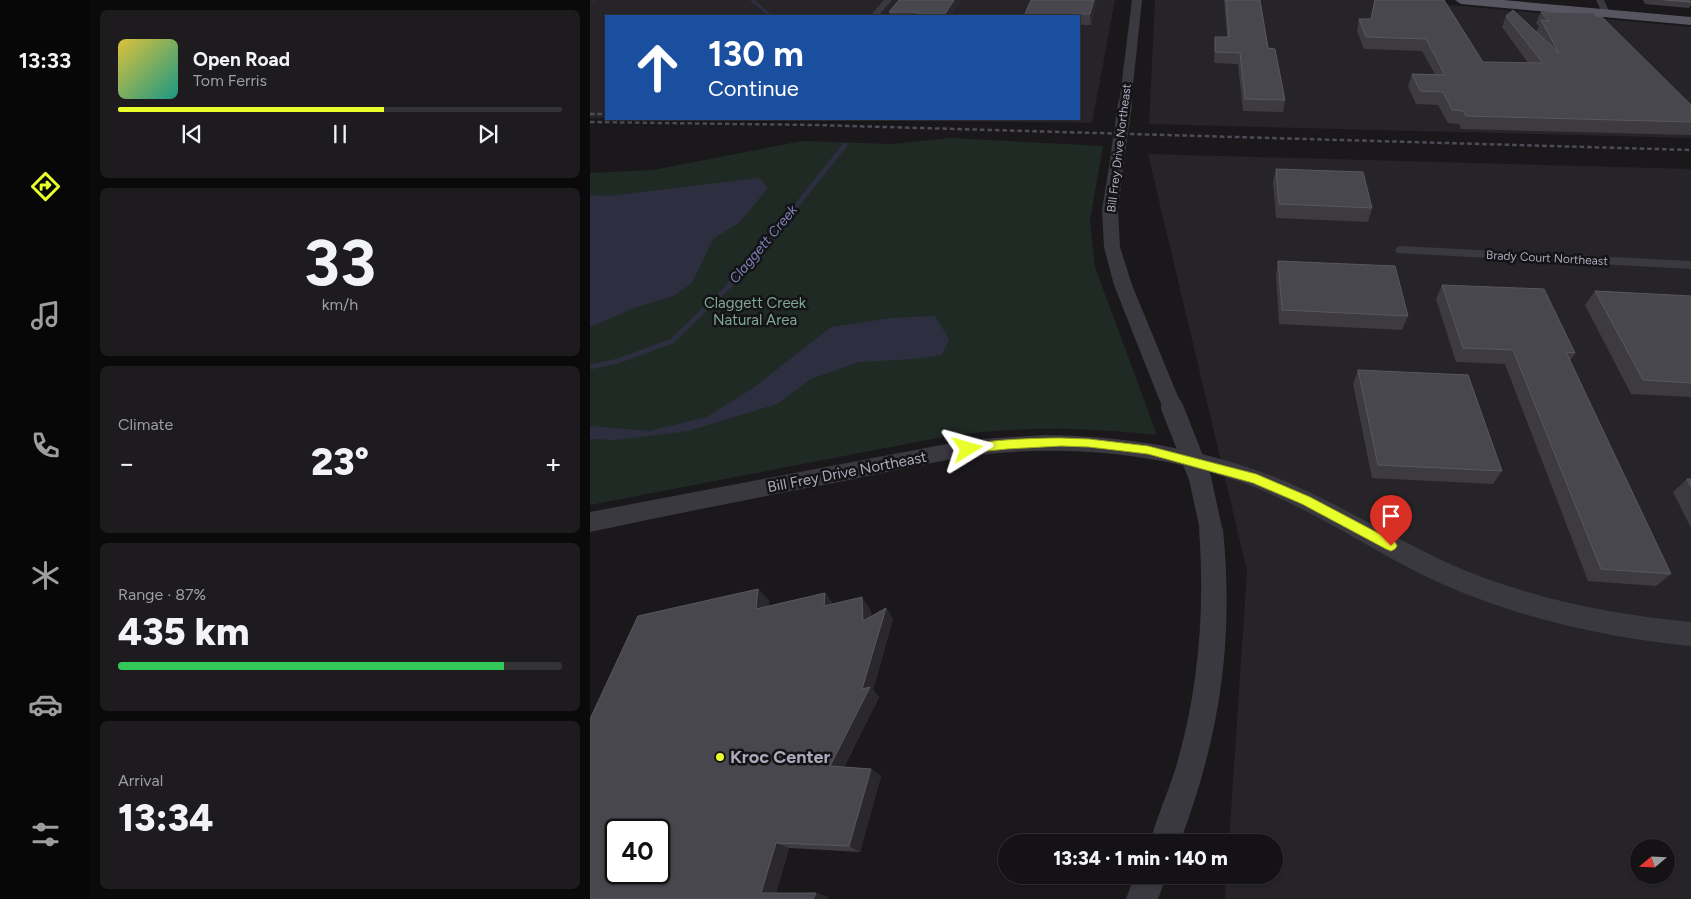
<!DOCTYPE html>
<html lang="en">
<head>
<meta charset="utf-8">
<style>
	body { margin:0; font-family:Figtree,sans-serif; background:#1d1b1d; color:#f1f3f6; height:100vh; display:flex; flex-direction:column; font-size:19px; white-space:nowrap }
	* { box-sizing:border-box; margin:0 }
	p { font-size:16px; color:#9d9ea0 }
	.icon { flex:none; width:28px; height:28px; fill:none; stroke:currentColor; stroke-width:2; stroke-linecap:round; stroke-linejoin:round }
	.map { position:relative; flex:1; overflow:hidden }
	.sheet { display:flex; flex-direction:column; gap:10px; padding:10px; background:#0b0a0b; width:500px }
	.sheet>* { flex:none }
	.hud { position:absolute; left:15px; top:15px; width:475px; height:105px; border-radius:0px; box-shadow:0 1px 4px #0004,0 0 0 1px #333234; background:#1a4fa0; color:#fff; overflow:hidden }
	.needle { width:32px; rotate:251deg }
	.controls { position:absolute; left:1040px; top:839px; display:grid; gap:10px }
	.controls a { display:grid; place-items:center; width:45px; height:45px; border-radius:50%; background:#141214; box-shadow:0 1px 4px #0004,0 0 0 1px #333234; font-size:25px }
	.speed { position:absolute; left:15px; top:819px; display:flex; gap:10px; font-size:25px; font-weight:700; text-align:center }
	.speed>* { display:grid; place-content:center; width:65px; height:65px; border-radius:50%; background:#141214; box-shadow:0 1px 4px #0004,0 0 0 1px #333234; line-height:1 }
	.speed .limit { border:2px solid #111; border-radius:8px; background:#fff; color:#111 }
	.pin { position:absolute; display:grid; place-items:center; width:42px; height:42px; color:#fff; margin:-51px -21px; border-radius:50% 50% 50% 0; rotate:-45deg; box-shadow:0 0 5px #0007 }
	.pin .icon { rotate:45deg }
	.me { position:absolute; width:55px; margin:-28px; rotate:82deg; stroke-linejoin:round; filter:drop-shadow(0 0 4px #0008) }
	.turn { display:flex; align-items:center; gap:18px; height:105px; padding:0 20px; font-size:22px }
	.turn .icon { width:65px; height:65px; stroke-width:2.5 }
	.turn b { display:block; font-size:35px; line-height:42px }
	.big { font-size:38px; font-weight:800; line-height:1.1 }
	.sheet .tile { flex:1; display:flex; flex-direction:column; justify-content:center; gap:8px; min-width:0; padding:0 18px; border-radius:8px; background:#1d1b1d }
	.sheet .dial { align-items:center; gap:0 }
	.dial b { font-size:65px; line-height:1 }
	.song { display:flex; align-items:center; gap:15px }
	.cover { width:60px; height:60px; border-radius:8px; background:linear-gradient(135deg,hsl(50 70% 55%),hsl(170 70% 35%)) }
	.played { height:5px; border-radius:2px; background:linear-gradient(90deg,#e9ff2c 60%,#333234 60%) }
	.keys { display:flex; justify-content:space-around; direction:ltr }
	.heat { display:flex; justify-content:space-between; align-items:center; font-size:28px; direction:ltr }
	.charge { height:8px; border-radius:4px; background:linear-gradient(90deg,#34c759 87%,#333234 0) }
	.trip { position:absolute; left:408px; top:834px; width:285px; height:50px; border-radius:25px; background:#141214; box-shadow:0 1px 4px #0004,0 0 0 1px #333234; font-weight:800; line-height:50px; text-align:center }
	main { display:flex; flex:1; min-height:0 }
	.tabs { display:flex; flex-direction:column; width:90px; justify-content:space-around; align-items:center; background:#080708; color:#9d9ea0 }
	.tabs .icon { width:35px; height:35px }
	.tabs .active { color:#e9ff2c }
	.tabs b { font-size:22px; color:#f1f3f6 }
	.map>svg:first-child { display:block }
</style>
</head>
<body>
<main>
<nav class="tabs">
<b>13:33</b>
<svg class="icon active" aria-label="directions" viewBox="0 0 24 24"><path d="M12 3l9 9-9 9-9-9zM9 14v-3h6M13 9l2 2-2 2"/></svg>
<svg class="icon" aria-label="music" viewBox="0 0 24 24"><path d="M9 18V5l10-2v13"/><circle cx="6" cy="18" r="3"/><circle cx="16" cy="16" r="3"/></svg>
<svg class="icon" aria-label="phone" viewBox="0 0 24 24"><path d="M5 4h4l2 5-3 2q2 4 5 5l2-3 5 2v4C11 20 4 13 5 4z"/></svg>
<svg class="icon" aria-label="climate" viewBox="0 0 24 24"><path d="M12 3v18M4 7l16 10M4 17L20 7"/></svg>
<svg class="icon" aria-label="car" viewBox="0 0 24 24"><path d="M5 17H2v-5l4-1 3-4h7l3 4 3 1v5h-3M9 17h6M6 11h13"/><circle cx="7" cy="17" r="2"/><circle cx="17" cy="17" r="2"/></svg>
<svg class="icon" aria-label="filters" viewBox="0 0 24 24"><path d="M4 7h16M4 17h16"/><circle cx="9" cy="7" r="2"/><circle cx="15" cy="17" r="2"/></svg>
</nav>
<section class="sheet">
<div class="tile">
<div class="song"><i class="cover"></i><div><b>Open Road</b><p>Tom Ferris</p></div></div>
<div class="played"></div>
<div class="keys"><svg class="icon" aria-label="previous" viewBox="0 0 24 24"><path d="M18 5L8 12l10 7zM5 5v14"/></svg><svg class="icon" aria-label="pause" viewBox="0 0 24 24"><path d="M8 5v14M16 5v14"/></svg><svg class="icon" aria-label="next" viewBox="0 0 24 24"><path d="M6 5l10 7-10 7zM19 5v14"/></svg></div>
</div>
<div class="tile dial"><b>33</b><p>km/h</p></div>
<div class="tile"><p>Climate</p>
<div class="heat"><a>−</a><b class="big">23°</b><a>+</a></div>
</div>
<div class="tile"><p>Range · 87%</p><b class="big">435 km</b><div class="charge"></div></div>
<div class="tile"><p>Arrival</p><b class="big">13:34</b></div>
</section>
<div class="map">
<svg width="1101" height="899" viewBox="0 0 1101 899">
	<rect width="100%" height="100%" fill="#1a181b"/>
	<g fill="#262428" fill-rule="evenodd">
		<path d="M0,0H525L502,123L63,119H489V16H16V118H0Z"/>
		<path d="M565,0H806L1101,27V138L559,124Z"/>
		<path d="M558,154L1101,169V899H635L636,875H684V842H639L657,571ZM1049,848H1076V875H1049Z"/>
	</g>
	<path fill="#202a25" d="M360,138L513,146L500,220L505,267L567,435C492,427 433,426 358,436L0,505V173L63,170L212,141L303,144Z"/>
	<g fill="#2d2f41">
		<path d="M169,178L178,188L150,222L123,239L102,283L83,296L44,308L0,327V195L19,196Z"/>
		<path d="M345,316L359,339L352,355L324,359L269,362L221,379L187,404L98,431L26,440L0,439V426L59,431L117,417L163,388L241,327L301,318Z"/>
	</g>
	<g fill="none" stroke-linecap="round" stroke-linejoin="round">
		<path stroke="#2d2f41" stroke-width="3" d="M162,0L181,16"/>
		<path stroke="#2d2f41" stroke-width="4.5" d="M180,239L255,145"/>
		<path stroke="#2d2f41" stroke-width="5" d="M0,367L28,361L82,341L137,288L181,237"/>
		<g fill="#3b3940" fill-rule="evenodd">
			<path d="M294,0H302L288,16H280Z"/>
			<path d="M1006,0H1014L1020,13L1019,15H1013Z"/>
			<path d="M812,246L1101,261V269L807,253L805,250L807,247Z"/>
		</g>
		<g fill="#3b3940" fill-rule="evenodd">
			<path d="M542,0H552L541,104L535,108L529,104Z"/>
			<path d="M526,163L533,167L528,210L530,247L542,285L589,399L586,404L579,406L572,404L569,399L524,285L514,247L512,210L519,167Z"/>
			<path d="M455,435C542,436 628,451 708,487C768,514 823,550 884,574C954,601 1027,615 1101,622V646C1009,637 919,616 835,576C772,545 713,503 645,480C564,453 475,445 390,455C344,461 299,472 254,481C169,497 85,514 0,532V512L351,445L389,439Z"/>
			<path d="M621,519L629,522L633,529C644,642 630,736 590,842H560C567,817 578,792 586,767C609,689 615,610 609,529L613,522Z"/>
			<path d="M545,875H577L568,899H536Z"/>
		</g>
		<path fill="#575560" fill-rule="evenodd" d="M865,0H913L1101,17V25L871,4Z"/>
		<g stroke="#4e4c56" stroke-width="2.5" stroke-dasharray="4.5 3" stroke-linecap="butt">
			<path d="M0,114H16"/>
			<path d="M0,122L226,125L1101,150"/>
		</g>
		<path stroke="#3b3940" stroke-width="14" d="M526,167L535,104"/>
		<path stroke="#3b3940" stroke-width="18" d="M579,399L583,408"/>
		<path stroke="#3b3940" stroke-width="22" d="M582,407L610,478L621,529"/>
	</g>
	<g fill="#3d3b40">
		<path d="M309,0H370L360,16H300L299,12Z"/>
		<path d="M507,0L501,25H489V16H434Z"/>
		<path d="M634,0H670L678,48L695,100L693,112L653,111L648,64L624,63L625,37H637Z"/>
		<path d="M784,0H854L893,62L938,63L912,27L916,16L946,32L949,26L946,23L951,12L1006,16L1101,105V135L871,129L869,124L858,123L848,105L826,104L818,86L822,74H845L832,51L774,49L767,31L769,19H781Z"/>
		<path d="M1053,0H1099L1101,2V5L1099,8L1055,4Z"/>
		<path d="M686,169L782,208L778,222L686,218L683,182Z"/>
		<path d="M688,261L818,316L812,330L689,324L686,275Z"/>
		<path d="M852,285L985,353L980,361L1081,574L1066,586L998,581L915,364L866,362L846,299Z"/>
		<path d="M1005,291L1101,296V397L1041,394L995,305Z"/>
		<path d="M768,370L912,471L903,484L782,478L763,384Z"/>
		<path d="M1097,479H1101V528L1083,492Z"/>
		<path d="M168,589L179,601L178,606L235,593L243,604L280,609L281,616L296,608L303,619L283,690L289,697L254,767L281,769L291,776L270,852L199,848L186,893L238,897L237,899H0Z"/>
	</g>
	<g fill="#2a282c">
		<path d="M0,0H8L0,6Z"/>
		<path d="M364,0H370L360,16H356L355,14Z"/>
		<path d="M504,0H507L501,25L500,14Z"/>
		<path d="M168,589L179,601L177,620L166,609Z"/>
		<path d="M235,593L244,605L234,606Z"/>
		<path d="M272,597L280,609L281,632L273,621Z"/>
		<path d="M296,608L303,619L283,690L289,697L250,774L240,766L272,689Z"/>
		<path d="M281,769L291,776L270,852L259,846Z"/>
		<path d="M186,843L199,848L185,897L171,893Z"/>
		<path d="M226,893L238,897L237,899H223Z"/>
	</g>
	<g fill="#49474e" stroke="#59575f" fill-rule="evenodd">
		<path d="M309,0H364L355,14H327L328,12H299Z"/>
		<path d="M441,0H504L500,14H479L478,16H434Z"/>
		<path d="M636,0H670L678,48L685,49L695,100L655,99L650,53L625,52V37H639Z"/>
		<path d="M785,0H854L893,62L953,63L916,16L923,10L969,53L951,20L959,21L951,12L1004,13L1006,16L1012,17L1101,105V122L876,116L873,111L862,110L853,92L830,91L822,74L855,75L836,39L776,37L769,19H781Z"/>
		<path d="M1075,0H1099L1101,2Z"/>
		<path d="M686,169L773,172L782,208L689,204Z"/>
		<path d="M688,261L805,266L818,316L692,310Z"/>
		<path d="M852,285L954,289L985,353L976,352L1081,574L1011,569L923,350L873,348Z"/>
		<path d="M1005,291L1101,296V383L1053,380Z"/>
		<path d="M768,370L878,375L912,471L788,465Z"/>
		<path d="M1097,479H1101V487Z"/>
		<path d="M168,589L166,609L235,593L234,606L272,597L273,621L296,608L272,689L280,687L240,766L281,769L259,846L186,843L171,893H226L223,899H0V719L48,616ZM26,830H69V872H26Z"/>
	</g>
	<path fill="#e9ff2c" stroke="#97a61d" d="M471,438L499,439L558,446L666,474L720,497L805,542L807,546L805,549L801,551L796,549L712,504L663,483L558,454L499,447L471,446L417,449L378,453L372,449C378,439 456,438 471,438Z"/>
	<circle fill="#e9ff2c" stroke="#141316" stroke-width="2" cx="130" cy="757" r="5"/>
	<g text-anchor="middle" stroke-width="5" stroke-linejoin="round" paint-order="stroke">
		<g font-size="12" fill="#acaabc" stroke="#141316">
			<text transform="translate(529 148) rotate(-83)" y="4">Bill Frey Drive Northeast</text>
			<text transform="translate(957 258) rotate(3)" y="4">Brady Court Northeast</text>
		</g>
		<g font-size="14" font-style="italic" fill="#7e83ba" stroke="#141316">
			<text transform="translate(173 244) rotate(-50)" y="5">Claggett Creek</text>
		</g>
		<g font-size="15" fill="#7fa894" stroke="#141316">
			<text x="165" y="308">Claggett Creek<tspan x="165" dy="17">Natural Area</tspan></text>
		</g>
		<g font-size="15" fill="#acaabc" stroke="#141316">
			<text transform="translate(257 472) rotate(-11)" y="5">Bill Frey Drive Northeast</text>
		</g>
		<g font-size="18" font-weight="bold" fill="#acaabc" stroke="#141316" text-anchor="start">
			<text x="140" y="763">Kroc Center</text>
		</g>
	</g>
</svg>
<div class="controls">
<a><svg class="needle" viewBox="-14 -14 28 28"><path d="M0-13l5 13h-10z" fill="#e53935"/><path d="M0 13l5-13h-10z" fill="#9d9ea0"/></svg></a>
</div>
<div class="speed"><div class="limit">40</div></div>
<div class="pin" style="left:801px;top:546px;background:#d93025"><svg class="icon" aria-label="arrive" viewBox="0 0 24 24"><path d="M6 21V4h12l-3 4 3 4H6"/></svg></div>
<svg class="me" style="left:378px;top:449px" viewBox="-20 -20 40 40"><path d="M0-17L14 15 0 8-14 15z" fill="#e9ff2c" stroke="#fff" stroke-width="4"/></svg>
<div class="trip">13:34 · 1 min · 140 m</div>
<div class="hud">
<div class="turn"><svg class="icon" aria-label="ahead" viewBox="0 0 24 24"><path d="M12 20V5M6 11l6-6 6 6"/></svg><div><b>130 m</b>Continue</div></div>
</div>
</div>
</main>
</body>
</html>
